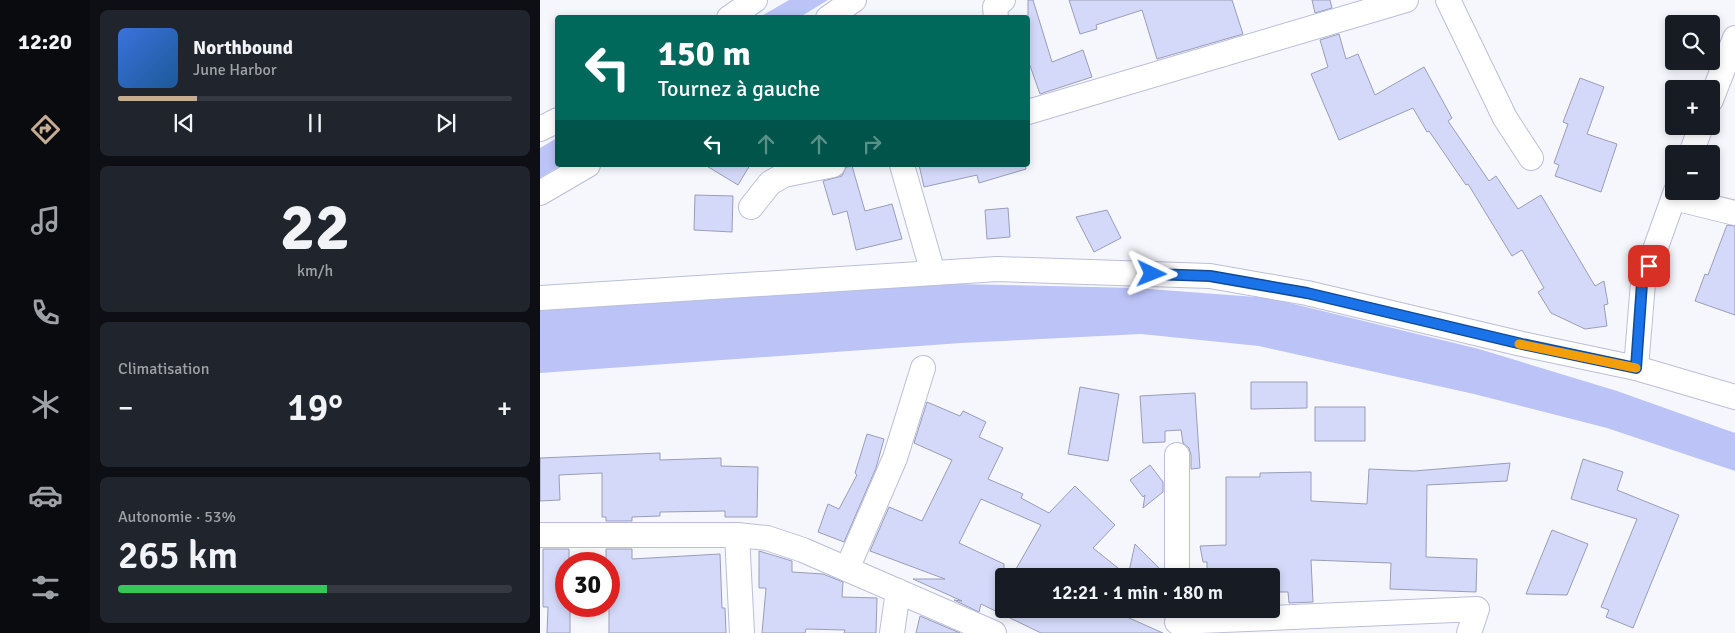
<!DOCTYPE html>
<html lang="fr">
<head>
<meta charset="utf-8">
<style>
	body { margin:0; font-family:Signika,sans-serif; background:#20242c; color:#f1f3f6; height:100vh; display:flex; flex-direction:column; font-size:19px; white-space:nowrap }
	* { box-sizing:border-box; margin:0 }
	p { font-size:16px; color:#9ea1a6 }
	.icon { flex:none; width:28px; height:28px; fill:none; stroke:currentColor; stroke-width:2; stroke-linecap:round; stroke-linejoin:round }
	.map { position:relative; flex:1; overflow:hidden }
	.side { display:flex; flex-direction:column; gap:10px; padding:10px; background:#0d0f14; width:450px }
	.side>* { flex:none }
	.top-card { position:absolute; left:15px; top:15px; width:475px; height:152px; border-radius:5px; box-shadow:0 2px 8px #0003; background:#00695c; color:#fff; overflow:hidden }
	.tools { position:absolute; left:1125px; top:15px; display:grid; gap:10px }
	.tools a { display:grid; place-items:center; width:55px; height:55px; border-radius:5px; background:#171b24; box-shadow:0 2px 8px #0003; font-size:25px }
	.speed { position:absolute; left:15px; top:552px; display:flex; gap:10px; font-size:25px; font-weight:700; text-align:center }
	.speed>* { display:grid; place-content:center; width:65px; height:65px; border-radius:50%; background:#171b24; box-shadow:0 2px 8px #0003; line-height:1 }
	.speed .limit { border:8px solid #d22; background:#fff; color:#111 }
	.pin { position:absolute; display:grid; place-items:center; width:42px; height:42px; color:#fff; margin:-21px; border-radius:10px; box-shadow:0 2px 8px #0006 }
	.me { position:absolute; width:55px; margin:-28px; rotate:92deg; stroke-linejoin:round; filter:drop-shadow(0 0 4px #0008) }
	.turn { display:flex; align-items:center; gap:18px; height:105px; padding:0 20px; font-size:22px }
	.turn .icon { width:65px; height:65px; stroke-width:2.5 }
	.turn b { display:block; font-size:35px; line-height:42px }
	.lanes { display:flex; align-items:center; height:48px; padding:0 20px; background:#0003; justify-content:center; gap:25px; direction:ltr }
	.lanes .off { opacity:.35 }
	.big { font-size:38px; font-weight:600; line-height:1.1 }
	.side .tile { flex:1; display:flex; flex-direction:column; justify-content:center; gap:8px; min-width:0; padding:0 18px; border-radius:8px; background:#20242c }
	.side .dial { align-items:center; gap:0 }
	.dial b { font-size:65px; line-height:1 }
	.song { display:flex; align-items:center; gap:15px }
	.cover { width:60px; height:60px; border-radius:8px; background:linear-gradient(135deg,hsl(220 70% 55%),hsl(210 70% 35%)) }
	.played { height:5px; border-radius:2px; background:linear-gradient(90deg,#c6ac93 20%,#363941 20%) }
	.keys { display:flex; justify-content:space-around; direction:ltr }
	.heat { display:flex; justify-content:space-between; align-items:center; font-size:28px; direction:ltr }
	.charge { height:8px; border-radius:4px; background:linear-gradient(90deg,#34c759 53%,#363941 0) }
	.trip { position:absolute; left:455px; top:568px; width:285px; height:50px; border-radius:5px; background:#171b24; box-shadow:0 2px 8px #0003; font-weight:600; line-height:50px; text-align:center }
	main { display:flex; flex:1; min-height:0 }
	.tab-bar { display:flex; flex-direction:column; width:90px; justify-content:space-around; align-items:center; background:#090b0e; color:#9ea1a6 }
	.tab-bar .icon { width:35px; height:35px }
	.tab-bar .active { color:#c6ac93 }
	.tab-bar b { font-size:22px; color:#f1f3f6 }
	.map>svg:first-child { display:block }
</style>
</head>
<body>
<main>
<nav class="tab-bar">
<b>12:20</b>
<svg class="icon active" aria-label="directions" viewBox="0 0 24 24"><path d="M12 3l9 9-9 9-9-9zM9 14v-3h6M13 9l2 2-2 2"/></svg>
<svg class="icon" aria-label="music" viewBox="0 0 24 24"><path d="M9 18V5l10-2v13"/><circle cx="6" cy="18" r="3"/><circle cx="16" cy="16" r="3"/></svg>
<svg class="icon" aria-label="phone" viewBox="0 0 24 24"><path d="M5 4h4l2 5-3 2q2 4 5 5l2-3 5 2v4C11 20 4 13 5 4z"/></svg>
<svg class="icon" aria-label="climate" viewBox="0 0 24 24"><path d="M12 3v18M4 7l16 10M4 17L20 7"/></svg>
<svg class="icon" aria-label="car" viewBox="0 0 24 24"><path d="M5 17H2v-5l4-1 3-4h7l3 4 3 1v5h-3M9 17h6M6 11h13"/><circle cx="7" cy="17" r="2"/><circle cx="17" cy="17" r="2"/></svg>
<svg class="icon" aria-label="filters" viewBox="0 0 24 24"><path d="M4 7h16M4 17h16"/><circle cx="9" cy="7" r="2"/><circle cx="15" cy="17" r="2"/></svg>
</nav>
<section class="side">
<div class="tile">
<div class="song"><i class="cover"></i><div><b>Northbound</b><p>June Harbor</p></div></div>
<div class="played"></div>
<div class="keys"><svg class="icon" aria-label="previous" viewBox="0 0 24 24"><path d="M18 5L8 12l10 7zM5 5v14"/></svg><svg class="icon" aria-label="pause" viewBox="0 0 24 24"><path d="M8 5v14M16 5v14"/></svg><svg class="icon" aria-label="next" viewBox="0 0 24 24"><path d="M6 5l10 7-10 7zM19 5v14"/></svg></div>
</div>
<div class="tile dial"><b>22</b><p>km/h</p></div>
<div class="tile"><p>Climatisation</p>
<div class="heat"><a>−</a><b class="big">19°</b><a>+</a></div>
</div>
<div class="tile"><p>Autonomie · 53%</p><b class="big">265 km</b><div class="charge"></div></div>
</section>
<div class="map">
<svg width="1195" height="633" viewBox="0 0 1195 633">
	<rect width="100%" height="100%" fill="#f6f7fd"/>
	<g fill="#bcc3f7">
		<path d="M249,0H288L260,17H220Z"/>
		<path d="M17,138L18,165H22L0,178V148Z"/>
		<path d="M417,284L596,288L729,298L939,349L1077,391L1195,433V471L1067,428L934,394L719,346L601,334L421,343L0,373V309Z"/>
	</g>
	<g fill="#d4d9f9" stroke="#999db7">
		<path d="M488,0H493L512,62L543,50L552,77L500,94L488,60Z"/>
		<path d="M529,0H692L703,34L617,59L602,10L556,25L557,29L540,34Z"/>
		<path d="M772,0H790L792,8L775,13Z"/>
		<path d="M799,34L806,59L818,54L835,95L884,67L912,118L908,121L949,181L956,176L978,209L1001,195L1055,286L1064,281L1068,304L1064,305L1067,326L1045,329L1011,313L998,292L1004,288L982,250L972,256L928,184L926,185L889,131L887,132L873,108L799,140L771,74L788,67L780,40Z"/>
		<path d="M1040,78L1064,87L1047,134L1077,144L1061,192L1015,176L1019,165L1014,163L1028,124L1023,122Z"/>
		<path d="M165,165H210L198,185Z"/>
		<path d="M379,165H485L486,169L439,183L437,175L384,187Z"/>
		<path d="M312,166L325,211L352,204L362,239L316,250L307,211L293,215L283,181L302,176L306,167Z"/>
		<path d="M155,195L193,196L192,232L154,230Z"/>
		<path d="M468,208L470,237L447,239L445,210Z"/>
		<path d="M567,210L581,238L554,252L536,217Z"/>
		<path d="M1187,225L1195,226V315L1155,301L1165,274L1168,275Z"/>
		<path d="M711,382H767V408L711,409Z"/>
		<path d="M540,387L579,394L568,461L528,454Z"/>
		<path d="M655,393L660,468L651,469V455L649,448L643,443L641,430L625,431V442L603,443L600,396Z"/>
		<path d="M387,402L420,416L423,411L446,422L439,437L463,448L448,479L483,494L481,498L509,513L535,486L575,525L553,548L588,576L595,544L623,572V576H472L501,525L441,499L419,543L464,564V609H569L623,633H501L441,604L439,612L414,600L422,601L373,579H405L330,551L349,507L382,521L412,460L374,443Z"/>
		<rect x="775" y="407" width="50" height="34"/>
		<path d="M327,434L344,439L336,468L304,542L278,532L288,504L299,509L317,475L315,473Z"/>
		<path d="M120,453V460L181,458V466L218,467L217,517H185V511L120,512V516L92,517V521H66V517H62V473L19,475L20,500L0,501V458Z"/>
		<path d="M1043,459L1083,472L1077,490L1139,515L1093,628L1066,617L1069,610L1061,607L1097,519L1031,499Z"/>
		<path d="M970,463L967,481L887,485L886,557L937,559L936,592L850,589L851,563L771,560L773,602L749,603L748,592H731V576H667V562H663L660,546L686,545V477H720V473L771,472V501L827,504L829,469L874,471Z"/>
		<path d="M610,465L623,482V492L603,508L605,495L603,497L590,480Z"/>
		<path d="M1012,530L1048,544L1027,595L986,594Z"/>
		<path d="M3,549H29V564H26V606H30V633H7L8,607H3Z"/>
		<path d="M66,549H92V559L180,554L182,608H185L186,633H69V564H66Z"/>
		<path d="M219,551L252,561V572L283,574L303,582L302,597L337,598L336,633H304L305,630L266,629L265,633H222L226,588H219Z"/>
		<path d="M380,616L420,633H376Z"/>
	</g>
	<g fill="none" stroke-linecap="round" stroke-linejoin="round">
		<defs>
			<g id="minor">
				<path d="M908,0L965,118L991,158"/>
				<path d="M189,18L215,0"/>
				<path d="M288,18L314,0"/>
				<path d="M456,18L455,7L463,0"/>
				<path d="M1171,100L1195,38"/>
				<path d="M488,112L866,0"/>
				<path d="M0,129L18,120"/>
				<path d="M1151,154L1161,126"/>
				<path d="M362,165L393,273"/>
				<path d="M0,193L48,165"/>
				<path d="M1134,198L1195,213"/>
				<path d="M211,207L230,183L244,175L293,165"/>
				<path d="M0,298L457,269L670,276L767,293L982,344L1096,368L1195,397"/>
				<path d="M1096,368L1103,283L1136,191"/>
				<path d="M637,455V576"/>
				<path d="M0,535H197L227,538L263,550L454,633"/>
				<path d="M197,535L202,633"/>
				<path d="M307,569L355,458L383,368"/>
				<path d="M637,622L937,609L929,633"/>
				<path d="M352,633L358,591"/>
			</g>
		</defs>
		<use href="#minor" stroke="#babeda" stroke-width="26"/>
		<use href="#minor" stroke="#fff" stroke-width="24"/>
	</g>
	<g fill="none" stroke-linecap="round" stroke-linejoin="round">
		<defs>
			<path id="route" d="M612,274L670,276L767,293L982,344L1096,368L1102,283L1109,266"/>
		</defs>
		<use href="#route" stroke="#114b97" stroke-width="12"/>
		<use href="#route" stroke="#1a73e8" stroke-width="9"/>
		<path stroke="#f59e0b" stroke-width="9" d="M979,344L1096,368"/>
	</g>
</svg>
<div class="tools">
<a><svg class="icon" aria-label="search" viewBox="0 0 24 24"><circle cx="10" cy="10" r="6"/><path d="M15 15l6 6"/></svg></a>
<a>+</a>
<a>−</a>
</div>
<div class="speed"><div class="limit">30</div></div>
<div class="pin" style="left:1109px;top:266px;background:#d93025"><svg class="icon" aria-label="arrive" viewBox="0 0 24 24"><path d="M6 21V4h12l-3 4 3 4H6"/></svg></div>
<svg class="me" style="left:612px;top:274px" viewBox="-20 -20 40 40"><path d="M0-17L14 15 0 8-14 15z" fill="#1a73e8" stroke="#fff" stroke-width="4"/></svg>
<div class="trip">12:21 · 1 min · 180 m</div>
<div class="top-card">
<div class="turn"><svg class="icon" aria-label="left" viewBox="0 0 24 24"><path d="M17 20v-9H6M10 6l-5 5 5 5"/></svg><div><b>150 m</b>Tournez à gauche</div></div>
<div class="lanes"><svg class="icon" aria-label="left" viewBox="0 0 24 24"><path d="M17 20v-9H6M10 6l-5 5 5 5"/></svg><svg class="icon off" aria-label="ahead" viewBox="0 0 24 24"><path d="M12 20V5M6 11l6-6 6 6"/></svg><svg class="icon off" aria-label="ahead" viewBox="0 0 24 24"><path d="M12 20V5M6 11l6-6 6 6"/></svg><svg class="icon off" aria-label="right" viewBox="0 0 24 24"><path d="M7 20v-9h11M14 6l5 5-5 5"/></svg></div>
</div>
</div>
</main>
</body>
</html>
